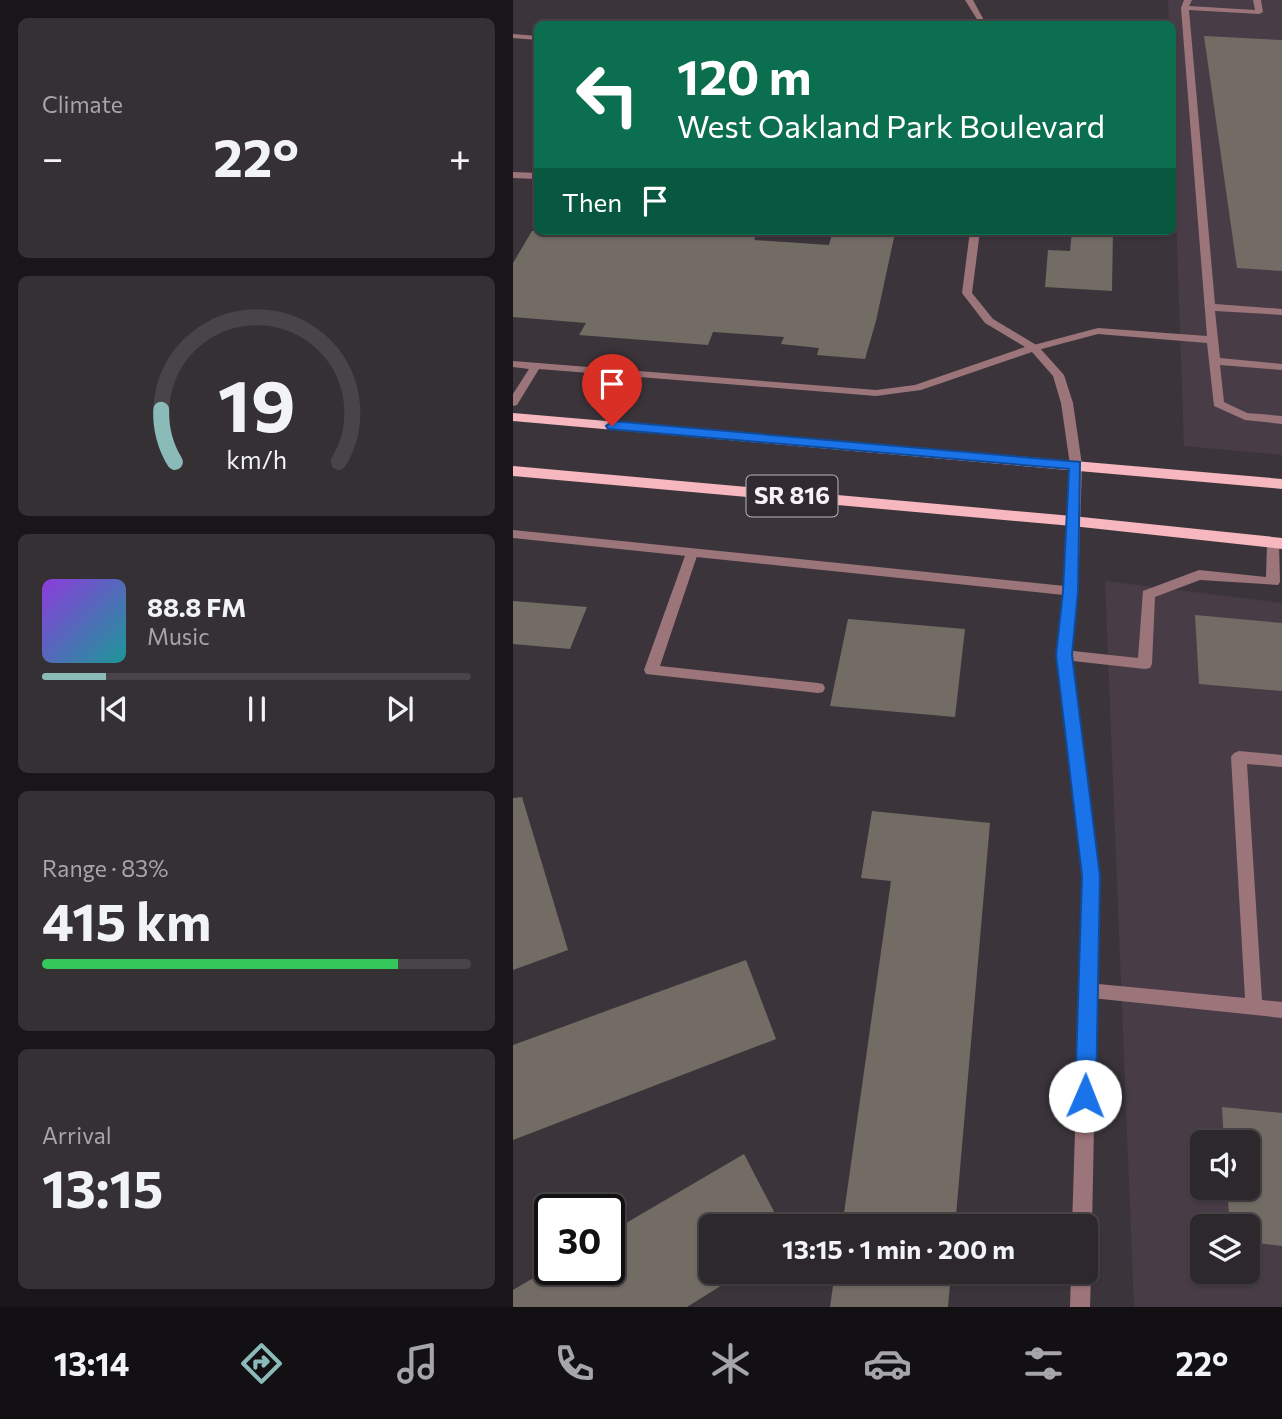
<!DOCTYPE html>
<html lang="en">
<head>
<meta charset="utf-8">
<style>
	body { margin:0; font-family:Commissioner,sans-serif; background:#343034; color:#f1f3f6; height:100vh; display:flex; flex-direction:column; font-size:26px; white-space:nowrap }
	* { box-sizing:border-box; margin:0 }
	p { font-size:23px; color:#a6a6a9 }
	.icon { flex:none; width:38px; height:38px; fill:none; stroke:currentColor; stroke-width:2; stroke-linecap:round; stroke-linejoin:round }
	.map { position:relative; flex:1; overflow:hidden }
	.sheet { display:flex; flex-direction:column; gap:18px; padding:18px; background:#181618; width:513px }
	.sheet>* { flex:none }
	.banner { position:absolute; left:21px; top:21px; width:642px; height:214px; border-radius:10px; box-shadow:0 2px 5px #0004,0 0 0 2px #484448; background:#0b6e4f; color:#fff; overflow:hidden }
	.fabs { position:absolute; left:677px; top:1130px; display:grid; gap:14px }
	.fabs a { display:grid; place-items:center; width:70px; height:70px; border-radius:10px; background:#2c282c; box-shadow:0 2px 5px #0004,0 0 0 2px #484448; font-size:35px }
	.speed { position:absolute; left:21px; top:1194px; display:flex; gap:14px; font-size:35px; font-weight:700; text-align:center }
	.speed>* { display:grid; place-content:center; width:91px; height:91px; border-radius:50%; background:#2c282c; box-shadow:0 2px 5px #0004,0 0 0 2px #484448; line-height:1 }
	.speed .limit { border:4px solid #111; border-radius:10px; background:#fff; color:#111 }
	.pin { position:absolute; display:grid; place-items:center; width:60px; height:60px; color:#fff; margin:-72px -30px; border-radius:50% 50% 50% 0; rotate:-45deg; box-shadow:0 0 7px #0007 }
	.pin .icon { rotate:45deg }
	.me { position:absolute; width:77px; margin:-38px; rotate:1deg; stroke-linejoin:round; filter:drop-shadow(0 0 5px #0008) }
	.turn { display:flex; align-items:center; gap:24px; height:147px; padding:0 28px; font-size:32px }
	.turn .icon { width:91px; height:91px; stroke-width:2.5 }
	.turn b { display:block; font-size:49px; line-height:60px }
	.then { display:flex; align-items:center; height:66px; padding:0 28px; background:#0003; gap:14px; font-size:26px }
	.big { font-size:52px; font-weight:700; line-height:1.1 }
	.sheet .card { flex:1; display:flex; flex-direction:column; justify-content:center; gap:10px; min-width:0; padding:0 24px; border-radius:10px; background:#343034 }
	.sheet .dial { align-items:center; gap:0 }
	.dial svg { height:182px; overflow:visible; fill:none; stroke:#484448; stroke-width:7; stroke-linecap:round; text-anchor:middle }
	.dial text { fill:#f1f3f6; stroke:none }
	.song { display:flex; align-items:center; gap:21px }
	.cover { width:84px; height:84px; border-radius:10px; background:linear-gradient(135deg,hsl(270 70% 55%),hsl(180 70% 35%)) }
	.played { height:7px; border-radius:4px; background:linear-gradient(90deg,#8bbbb9 15%,#484448 15%) }
	.keys { display:flex; justify-content:space-around; direction:ltr }
	.heat { display:flex; justify-content:space-between; align-items:center; font-size:38px; direction:ltr }
	.charge { height:10px; border-radius:5px; background:linear-gradient(90deg,#34c759 83%,#484448 0) }
	.trip { position:absolute; left:186px; top:1214px; width:399px; height:70px; border-radius:10px; background:#2c282c; box-shadow:0 2px 5px #0004,0 0 0 2px #484448; font-weight:700; line-height:70px; text-align:center }
	.dock { display:flex; height:112px; justify-content:space-around; align-items:center; background:#121012; color:#a6a6a9 }
	.dock .icon { width:49px; height:49px }
	.dock .on { color:#8bbbb9 }
	.dock b { font-size:32px; color:#f1f3f6 }
	main { display:flex; flex:1; min-height:0 }
	.map>svg:first-child { display:block }
</style>
</head>
<body>
<main>
<section class="sheet">
<div class="card"><p>Climate</p>
<div class="heat"><a>−</a><b class="big">22°</b><a>+</a></div>
</div>
<div class="card dial"><svg viewBox="0 0 100 80">
<path d="M14 69A42 42 0 1 1 86 69"/>
<path d="M14 69A42 42 0 0 1 8 46" stroke="#8bbbb9"/>
<text x="50" y="56" font-size="32" font-weight="700">19</text>
<text x="50" y="72" font-size="11">km/h</text>
</svg></div>
<div class="card">
<div class="song"><i class="cover"></i><div><b>88.8 FM</b><p>Music</p></div></div>
<div class="played"></div>
<div class="keys"><svg class="icon" aria-label="previous" viewBox="0 0 24 24"><path d="M18 5L8 12l10 7zM5 5v14"/></svg><svg class="icon" aria-label="pause" viewBox="0 0 24 24"><path d="M8 5v14M16 5v14"/></svg><svg class="icon" aria-label="next" viewBox="0 0 24 24"><path d="M6 5l10 7-10 7zM19 5v14"/></svg></div>
</div>
<div class="card"><p>Range · 83%</p><b class="big">415 km</b><div class="charge"></div></div>
<div class="card"><p>Arrival</p><b class="big">13:15</b></div>
</section>
<div class="map">
<svg width="770" height="1307" viewBox="0 0 770 1307">
	<rect width="100%" height="100%" fill="#3b353b"/>
	<g fill="#483c47" fill-rule="evenodd">
		<path d="M655,0H769V455L671,446L660,131V24H656Z"/>
		<path d="M592,581L769,603V1307H621ZM690,1143H735V1188H690ZM690,1227H735V1272H690Z"/>
	</g>
	<g fill="#726c64">
		<path d="M691,36L769,40V271L724,268Z"/>
		<path d="M19,231H245L241,240L316,245L320,231L382,233L363,321L352,359L304,355L306,348L268,344L271,337L200,332L195,345L66,335L73,323L0,317V263Z"/>
		<path d="M559,231H600L599,291L532,287L535,250L557,251Z"/>
		<path d="M0,601L74,607L57,649L0,644Z"/>
		<path d="M682,615L769,623V691L686,684Z"/>
		<path d="M335,619L452,629L442,717L317,706Z"/>
		<path d="M9,797L55,950L0,970V798Z"/>
		<path d="M359,811L477,823L442,1227H329L378,881L348,878Z"/>
		<path d="M233,960L263,1039L0,1140V1045Z"/>
		<path d="M709,1107L769,1113V1246L735,1242V1227H717L714,1188H735V1143H711Z"/>
		<path d="M231,1154L269,1227H198V1272H230L174,1307H0V1290L37,1268L96,1269V1233Z"/>
		<path d="M322,1272H438L435,1307H317Z"/>
	</g>
	<g fill="none" stroke-linecap="round" stroke-linejoin="round">
		<g fill="#9c757a" fill-rule="evenodd">
			<path d="M671,0H679L676,6L742,10L740,0H748L750,12L746,14L676,10L702,304L770,309V315L702,311L707,358L770,364V370L707,365L711,402L734,413L770,416V424L732,420L701,406L694,343L585,334L521,351L516,348L517,346L585,328L694,336L668,8Z"/>
			<path d="M760,539L766,543L767,582L765,585L687,580L642,597L639,664L637,668L632,669L551,660L544,655L551,650L625,658L630,591L686,570L753,577L754,543Z"/>
			<path d="M179,549L185,553L147,666L305,683L310,684L312,688L310,692L305,693L133,674L131,670L173,553Z"/>
			<path d="M726,751L770,755V767L734,764L749,1000L770,1002V1018L569,997L566,991L569,985L575,983L732,998L718,757L721,753Z"/>
		</g>
		<g fill="#9c757a" fill-rule="evenodd">
			<path d="M452,0H460L473,24H467Z"/>
			<path d="M0,34L24,36V40L0,38Z"/>
			<path d="M0,172L24,173V179L0,178Z"/>
			<path d="M457,231H467L459,293L480,319L525,346L551,375L560,403L569,465L565,591L558,655L586,876L579,1227L576,1234L572,1236V1227H559L570,876L544,655L551,595L0,538V530L552,586L557,465L548,403L540,376L519,352L408,390L363,396L26,369L4,405L0,406V394L16,369L0,367V361L363,390L402,385L512,347L472,323L449,293Z"/>
			<path d="M572,1264L578,1272L577,1307H557L558,1272H572Z"/>
		</g>
		<g fill="#f7b7bf" fill-rule="evenodd">
			<path d="M0,413L770,479V489L0,421Z"/>
			<path d="M0,466L559,516L770,538V549L559,526L0,476Z"/>
		</g>
	</g>
	<path fill="#1a73e8" stroke="#114b97" stroke-width="2" d="M99,421L567,462L565,591L559,655L587,876L583,1096L580,1103L572,1106L565,1103L562,1096L569,876L543,655L550,591L556,469L95,429L93,426Z"/>
	<g text-anchor="middle" stroke-width="7" stroke-linejoin="round" paint-order="stroke">
		<rect fill="#312b31" stroke="#bab6ba" stroke-width="2" x="233.5" y="475.5" width="91" height="41" rx="5"/>
		<g font-size="24" font-weight="bold" fill="#f5f1f5">
			<text x="279" y="504">SR 816</text>
		</g>
	</g>
</svg>
<div class="fabs">
<a><svg class="icon" aria-label="sound" viewBox="0 0 24 24"><path d="M4 9h4l5-4v14l-5-4H4zM17 9q2 3 0 6"/></svg></a>
<a><svg class="icon" aria-label="layers" viewBox="0 0 24 24"><path d="M12 4l9 5-9 5-9-5zM3 14l9 5 9-5"/></svg></a>
</div>
<div class="speed"><div class="limit">30</div></div>
<div class="pin" style="left:99px;top:426px;background:#d93025"><svg class="icon" aria-label="arrive" viewBox="0 0 24 24"><path d="M6 21V4h12l-3 4 3 4H6"/></svg></div>
<svg class="me" style="left:572px;top:1096px" viewBox="-20 -20 40 40"><circle r="19" fill="#fff"/><path d="M0-13L10 11 0 6-10 11z" fill="#1a73e8"/></svg>
<div class="trip">13:15 · 1 min · 200 m</div>
<div class="banner">
<div class="turn"><svg class="icon" aria-label="left" viewBox="0 0 24 24"><path d="M17 20v-9H6M10 6l-5 5 5 5"/></svg><div><b>120 m</b>West Oakland Park Boulevard</div></div>
<div class="then">Then<svg class="icon" aria-label="arrive" viewBox="0 0 24 24"><path d="M6 21V4h12l-3 4 3 4H6"/></svg></div>
</div>
</div>
</main>
<nav class="dock">
<b>13:14</b>
<svg class="icon on" aria-label="directions" viewBox="0 0 24 24"><path d="M12 3l9 9-9 9-9-9zM9 14v-3h6M13 9l2 2-2 2"/></svg>
<svg class="icon" aria-label="music" viewBox="0 0 24 24"><path d="M9 18V5l10-2v13"/><circle cx="6" cy="18" r="3"/><circle cx="16" cy="16" r="3"/></svg>
<svg class="icon" aria-label="phone" viewBox="0 0 24 24"><path d="M5 4h4l2 5-3 2q2 4 5 5l2-3 5 2v4C11 20 4 13 5 4z"/></svg>
<svg class="icon" aria-label="climate" viewBox="0 0 24 24"><path d="M12 3v18M4 7l16 10M4 17L20 7"/></svg>
<svg class="icon" aria-label="car" viewBox="0 0 24 24"><path d="M5 17H2v-5l4-1 3-4h7l3 4 3 1v5h-3M9 17h6M6 11h13"/><circle cx="7" cy="17" r="2"/><circle cx="17" cy="17" r="2"/></svg>
<svg class="icon" aria-label="filters" viewBox="0 0 24 24"><path d="M4 7h16M4 17h16"/><circle cx="9" cy="7" r="2"/><circle cx="15" cy="17" r="2"/></svg>
<b>22°</b>
</nav>
</body>
</html>
